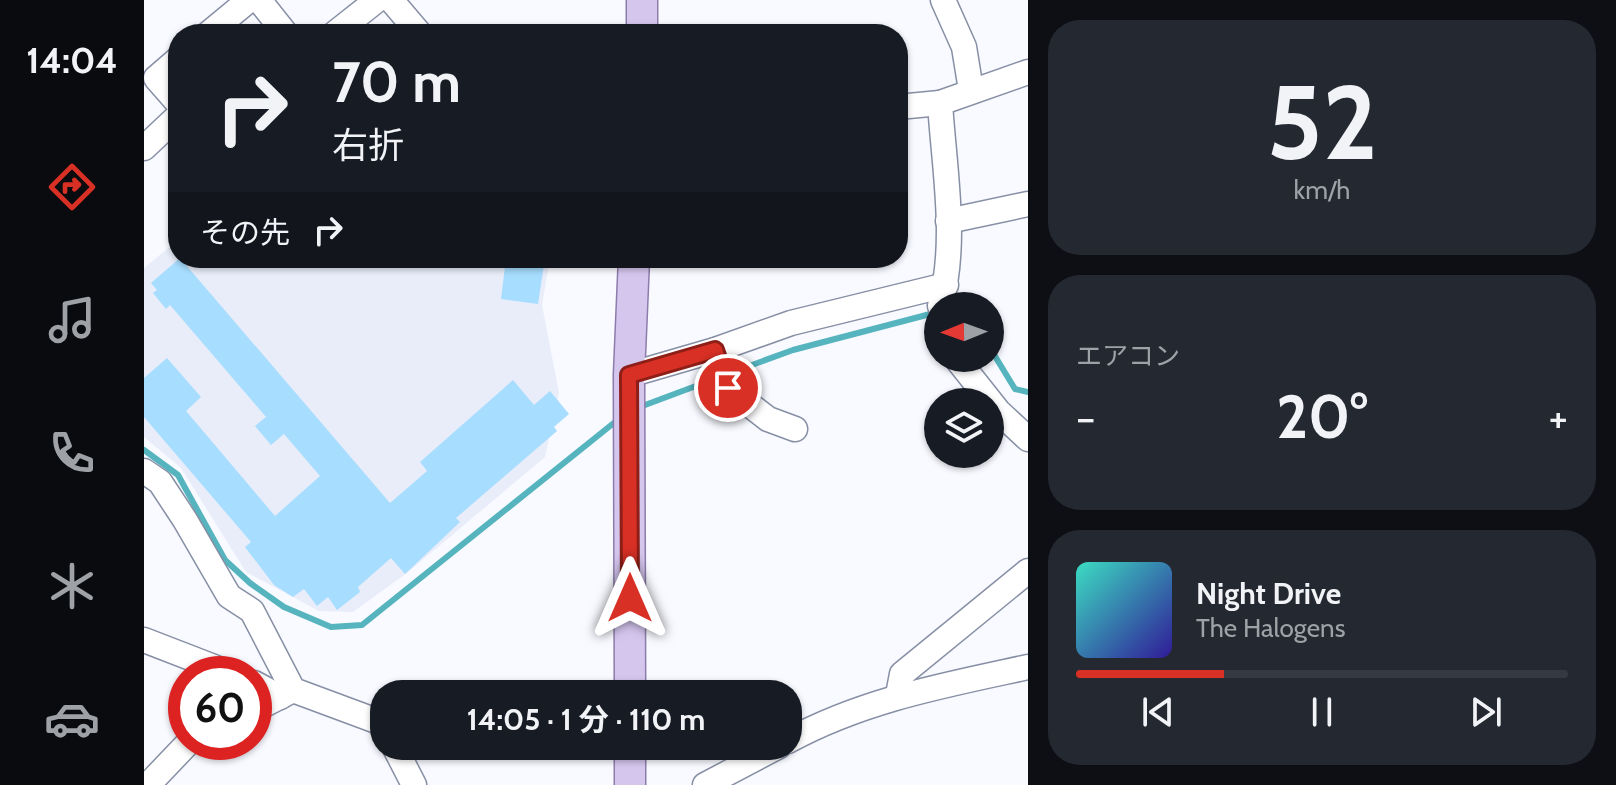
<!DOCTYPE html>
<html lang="ja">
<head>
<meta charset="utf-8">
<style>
	body { margin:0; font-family:Cabin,"Noto Sans JP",sans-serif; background:#242831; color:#f1f3f6; height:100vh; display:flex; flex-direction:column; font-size:30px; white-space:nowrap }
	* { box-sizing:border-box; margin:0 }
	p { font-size:26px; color:#9ea1a6 }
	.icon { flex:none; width:44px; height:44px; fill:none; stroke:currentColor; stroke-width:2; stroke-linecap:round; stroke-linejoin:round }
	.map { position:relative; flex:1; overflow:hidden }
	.panel { display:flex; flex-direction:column; gap:20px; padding:20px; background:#0d0f14; width:588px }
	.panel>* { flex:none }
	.guide { position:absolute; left:24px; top:24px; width:740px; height:244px; border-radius:32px; box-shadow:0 2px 6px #0004; background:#171b24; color:#f1f3f6; overflow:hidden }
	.needle { width:52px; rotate:269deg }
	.tools { position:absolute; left:780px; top:292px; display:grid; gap:16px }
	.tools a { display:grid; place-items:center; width:80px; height:80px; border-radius:50%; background:#171b24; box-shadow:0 2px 6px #0004; font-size:40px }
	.speed { position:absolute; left:24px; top:656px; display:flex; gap:16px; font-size:40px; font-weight:700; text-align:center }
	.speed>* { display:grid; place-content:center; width:104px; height:104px; border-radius:50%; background:#171b24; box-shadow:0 2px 6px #0004; line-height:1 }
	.speed .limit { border:12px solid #d22; background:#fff; color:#111 }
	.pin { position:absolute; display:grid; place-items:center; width:68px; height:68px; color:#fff; margin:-34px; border:4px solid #fff; border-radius:50%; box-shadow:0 2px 8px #0007 }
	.me { position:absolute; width:88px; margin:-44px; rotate:0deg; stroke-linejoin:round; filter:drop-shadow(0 0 6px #0008) }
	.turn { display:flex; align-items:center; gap:28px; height:168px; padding:0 32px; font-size:36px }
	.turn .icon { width:104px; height:104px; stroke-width:2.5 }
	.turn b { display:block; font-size:56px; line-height:68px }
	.then { display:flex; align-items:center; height:76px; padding:0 32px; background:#0003; gap:16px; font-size:30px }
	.big { font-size:60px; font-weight:700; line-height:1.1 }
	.panel .tile { flex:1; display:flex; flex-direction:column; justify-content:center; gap:12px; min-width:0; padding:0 28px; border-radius:32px; background:#242831 }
	.panel .dial { align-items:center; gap:0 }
	.dial b { font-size:104px; line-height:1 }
	.song { display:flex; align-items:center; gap:24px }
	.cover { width:96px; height:96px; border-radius:12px; background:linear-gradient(135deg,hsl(170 70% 55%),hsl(250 70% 35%)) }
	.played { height:8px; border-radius:4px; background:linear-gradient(90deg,#d93025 30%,#363941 30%) }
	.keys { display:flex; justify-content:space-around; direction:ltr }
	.heat { display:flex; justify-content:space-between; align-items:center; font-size:44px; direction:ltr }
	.trip { position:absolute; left:226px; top:680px; width:432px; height:80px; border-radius:32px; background:#171b24; box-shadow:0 2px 6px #0004; font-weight:700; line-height:80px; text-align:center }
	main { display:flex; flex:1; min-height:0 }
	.tabs { display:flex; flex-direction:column; width:144px; justify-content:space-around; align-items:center; background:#090b0e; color:#9ea1a6 }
	.tabs .icon { width:56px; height:56px }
	.tabs .current { color:#d93025 }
	.tabs b { font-size:36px; color:#f1f3f6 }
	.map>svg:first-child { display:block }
</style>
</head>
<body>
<main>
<nav class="tabs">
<b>14:04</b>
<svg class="icon current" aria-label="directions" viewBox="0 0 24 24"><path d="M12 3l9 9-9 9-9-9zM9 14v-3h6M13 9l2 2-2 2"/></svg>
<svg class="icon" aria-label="music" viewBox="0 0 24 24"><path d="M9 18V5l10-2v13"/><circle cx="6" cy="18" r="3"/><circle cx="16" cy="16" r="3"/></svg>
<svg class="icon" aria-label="phone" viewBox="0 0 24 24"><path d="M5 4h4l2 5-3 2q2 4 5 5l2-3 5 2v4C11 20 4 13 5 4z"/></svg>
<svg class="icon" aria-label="climate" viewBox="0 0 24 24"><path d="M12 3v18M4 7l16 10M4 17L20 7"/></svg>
<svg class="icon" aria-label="car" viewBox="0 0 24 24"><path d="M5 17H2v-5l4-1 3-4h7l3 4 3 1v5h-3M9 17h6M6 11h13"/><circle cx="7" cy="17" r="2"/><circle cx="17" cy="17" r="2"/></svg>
</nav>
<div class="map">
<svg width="884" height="785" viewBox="0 0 884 785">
	<rect width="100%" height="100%" fill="#f8faff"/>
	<path fill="#e8edf9" d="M34,240V258H406L398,305L415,393L401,457L263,573L209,612L175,611L102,572L37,468L0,437V268Z"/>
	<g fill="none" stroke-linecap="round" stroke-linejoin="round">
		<g stroke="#55b4be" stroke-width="6">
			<path d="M846,348L871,389L884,392"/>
			<path d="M586,373L649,350L794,312"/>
			<path d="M493,408L576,377"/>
			<path d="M0,450L34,475L81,560L106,583L140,607L187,627L218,625L476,418"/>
		</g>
	</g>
	<g fill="#a7ddff">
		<path d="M36,258L246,503L283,471L276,462L369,380L390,405L406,391L425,414L410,427L413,431L312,518L316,522L261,574L247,558L214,587L216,592L193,610L184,597L173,606L160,589L149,597L130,585L101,547L107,542L0,417V378L23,358L57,397L42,411L131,516L176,476L140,434L127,445L111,426L122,417L26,305L22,309L9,293L13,290L7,283Z"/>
		<path d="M362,258H401L394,304L357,299Z"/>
	</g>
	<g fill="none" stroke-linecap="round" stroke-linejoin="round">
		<defs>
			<g id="minor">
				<path d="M115,0L142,34"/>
				<path d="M247,0L276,34"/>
				<path d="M799,0L820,47L827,90"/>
				<path d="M64,34L105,0"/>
				<path d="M190,34L233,0"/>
				<path d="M34,59L12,78L34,103"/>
				<path d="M754,107L796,103"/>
				<path d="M0,148L34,116"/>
				<path d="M804,221L884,204"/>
				<path d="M796,306C814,242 800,168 796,103L884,72"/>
				<path d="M571,350L584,388L624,419L651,429"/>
				<path d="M812,358L854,411L884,439"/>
				<path d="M485,375L571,350L647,323L802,285"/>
				<path d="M0,471L16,482L41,520L85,596L108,611L149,690L238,723L240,726"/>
				<path d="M0,640L88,674"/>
				<path d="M110,683L136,697"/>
				<path d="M754,695L758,674L884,571"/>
				<path d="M110,710L149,690"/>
				<path d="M644,741C719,700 801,685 884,667"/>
				<path d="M250,746L270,785"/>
				<path d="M4,785L45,742"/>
				<path d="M561,785L635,746"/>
			</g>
			<g id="major">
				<path d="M498,34V0"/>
				<path d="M486,694L485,375L490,258"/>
				<path d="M486,746V785"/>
			</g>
		</defs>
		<use href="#minor" stroke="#878fa5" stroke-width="27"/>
		<use href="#major" stroke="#8c7cab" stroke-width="33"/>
		<use href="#minor" stroke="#fff" stroke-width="24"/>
		<use href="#major" stroke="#d5c6ee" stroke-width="30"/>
	</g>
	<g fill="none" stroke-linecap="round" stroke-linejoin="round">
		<defs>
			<path id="route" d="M486,598L485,375L571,350L584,388"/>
		</defs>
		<use href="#route" stroke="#8d1f18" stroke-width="20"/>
		<use href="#route" stroke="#d93025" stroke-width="14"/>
	</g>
</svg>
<div class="tools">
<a><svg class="needle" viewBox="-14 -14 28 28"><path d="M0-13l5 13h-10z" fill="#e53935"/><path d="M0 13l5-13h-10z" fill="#9ea1a6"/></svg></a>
<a><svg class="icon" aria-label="layers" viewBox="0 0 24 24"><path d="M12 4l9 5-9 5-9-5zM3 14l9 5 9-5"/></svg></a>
</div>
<div class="speed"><div class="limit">60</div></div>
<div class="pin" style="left:584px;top:388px;background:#d93025"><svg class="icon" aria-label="arrive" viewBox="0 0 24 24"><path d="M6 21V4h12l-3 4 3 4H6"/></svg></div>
<svg class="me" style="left:486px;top:598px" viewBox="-20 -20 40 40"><path d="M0-17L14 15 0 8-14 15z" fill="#d93025" stroke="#fff" stroke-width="4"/></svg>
<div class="trip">14:05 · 1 分 · 110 m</div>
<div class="guide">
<div class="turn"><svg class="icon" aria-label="right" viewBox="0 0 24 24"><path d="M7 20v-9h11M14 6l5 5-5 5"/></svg><div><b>70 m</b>右折</div></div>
<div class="then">その先<svg class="icon" aria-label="right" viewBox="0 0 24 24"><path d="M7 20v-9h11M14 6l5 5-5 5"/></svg></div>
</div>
</div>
<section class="panel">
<div class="tile dial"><b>52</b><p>km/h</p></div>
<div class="tile"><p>エアコン</p>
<div class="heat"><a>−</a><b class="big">20°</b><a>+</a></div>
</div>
<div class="tile">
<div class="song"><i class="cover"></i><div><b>Night Drive</b><p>The Halogens</p></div></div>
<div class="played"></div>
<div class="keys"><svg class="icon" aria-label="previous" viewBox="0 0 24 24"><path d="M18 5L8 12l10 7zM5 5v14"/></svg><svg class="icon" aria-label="pause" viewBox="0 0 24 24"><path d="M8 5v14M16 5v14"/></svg><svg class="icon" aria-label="next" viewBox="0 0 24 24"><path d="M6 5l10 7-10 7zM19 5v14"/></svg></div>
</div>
</section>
</main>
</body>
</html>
